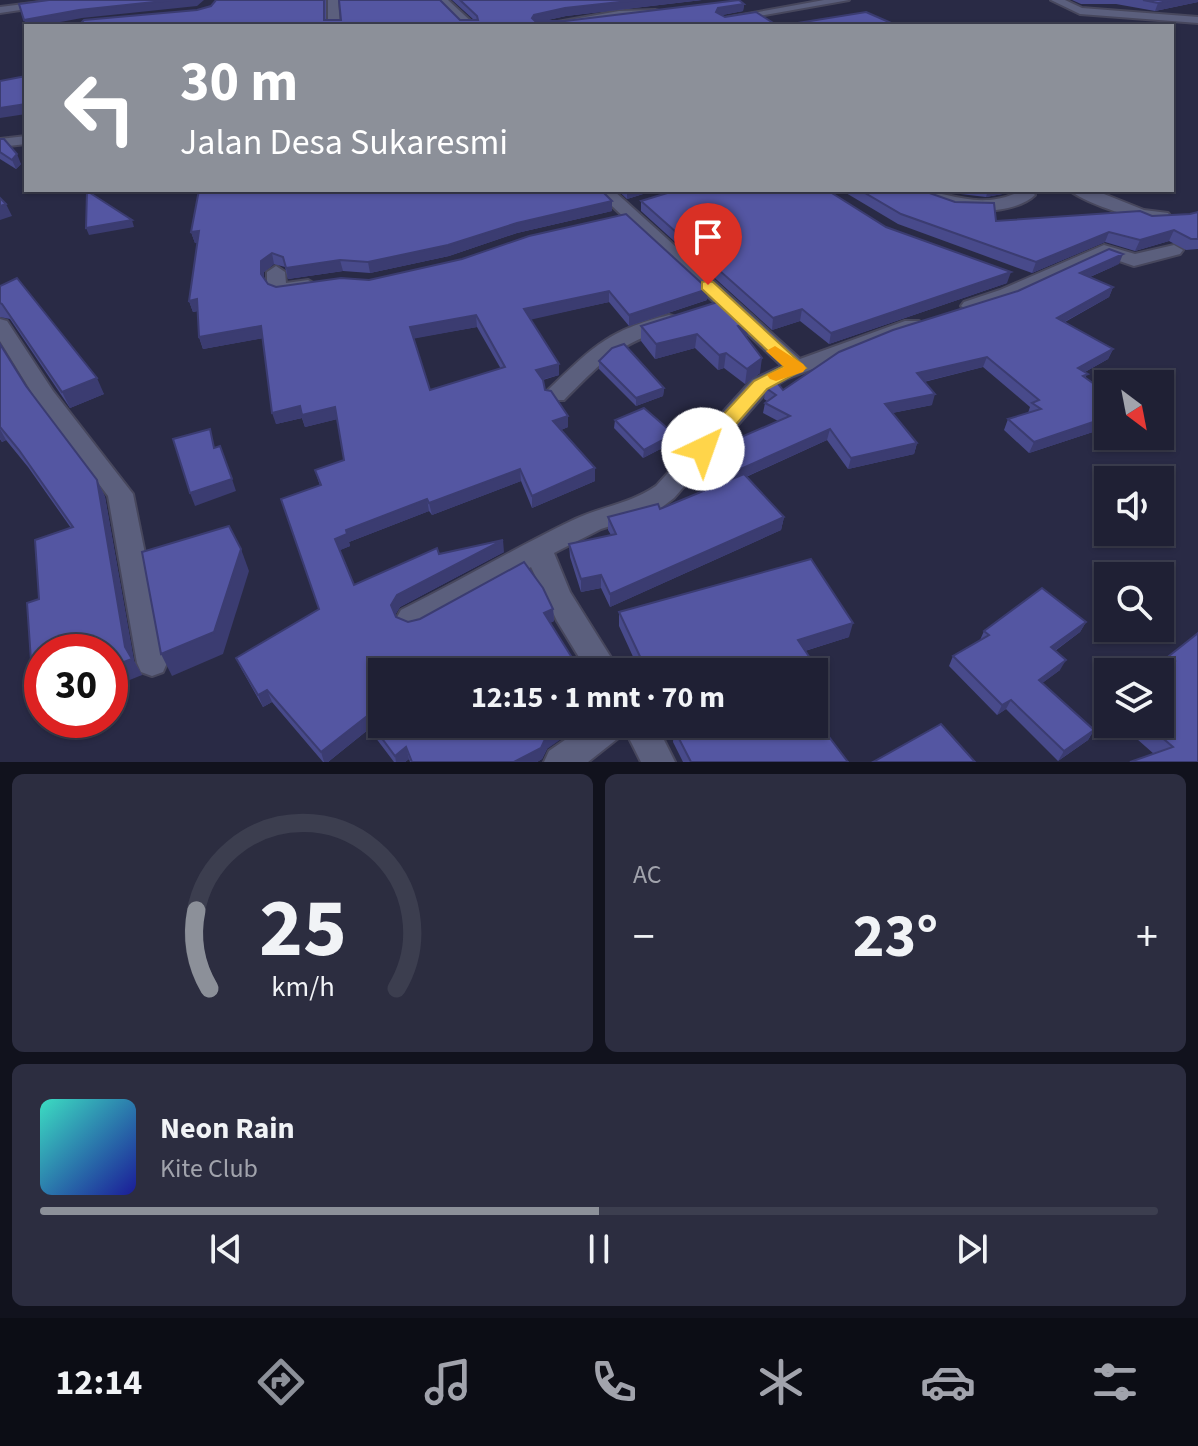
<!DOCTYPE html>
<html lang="id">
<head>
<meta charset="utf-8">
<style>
	body { margin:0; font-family:"Source Sans 3",sans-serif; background:#2c2d40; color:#f1f3f6; height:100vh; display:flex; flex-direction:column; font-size:30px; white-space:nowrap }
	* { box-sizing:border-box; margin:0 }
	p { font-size:26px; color:#a1a3ac }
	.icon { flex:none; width:44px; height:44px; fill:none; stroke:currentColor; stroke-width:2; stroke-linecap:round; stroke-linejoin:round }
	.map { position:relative; height:762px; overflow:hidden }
	.details { display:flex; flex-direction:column; gap:12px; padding:12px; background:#11121d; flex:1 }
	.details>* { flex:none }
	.top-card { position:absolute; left:24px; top:24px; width:1150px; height:168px; border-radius:0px; box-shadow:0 2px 6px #0004,0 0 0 2px #3c3e4f; background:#8c9099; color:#fff; overflow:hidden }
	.needle { width:52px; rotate:148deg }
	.fabs { position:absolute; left:1094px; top:370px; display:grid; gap:16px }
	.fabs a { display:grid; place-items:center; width:80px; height:80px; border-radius:0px; background:#1f2034; box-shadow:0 2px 6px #0004,0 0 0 2px #3c3e4f; font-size:40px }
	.speed { position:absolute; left:24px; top:634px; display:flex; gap:16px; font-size:40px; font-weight:700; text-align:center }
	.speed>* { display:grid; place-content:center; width:104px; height:104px; border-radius:50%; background:#1f2034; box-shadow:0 2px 6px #0004,0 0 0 2px #3c3e4f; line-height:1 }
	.speed .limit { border:12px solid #d22; background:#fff; color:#111 }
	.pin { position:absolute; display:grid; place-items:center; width:68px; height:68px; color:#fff; margin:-82px -34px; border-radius:50% 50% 50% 0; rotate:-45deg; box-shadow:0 0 8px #0007 }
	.pin .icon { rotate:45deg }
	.me { position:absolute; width:88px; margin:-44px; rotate:42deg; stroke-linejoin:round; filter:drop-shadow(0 0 6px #0008) }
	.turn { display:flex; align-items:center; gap:28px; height:168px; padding:0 24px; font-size:36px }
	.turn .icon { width:104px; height:104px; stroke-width:2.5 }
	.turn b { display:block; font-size:56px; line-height:68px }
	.big { font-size:60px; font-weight:700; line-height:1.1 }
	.details .card { flex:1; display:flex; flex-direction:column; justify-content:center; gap:12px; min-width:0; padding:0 28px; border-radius:12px; background:#2c2d40 }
	.details .dial { align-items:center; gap:0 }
	.dial svg { height:208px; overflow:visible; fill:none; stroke:#3c3e4f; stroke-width:7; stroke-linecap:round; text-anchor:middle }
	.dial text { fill:#f1f3f6; stroke:none }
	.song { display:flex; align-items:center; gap:24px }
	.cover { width:96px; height:96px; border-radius:12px; background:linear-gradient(135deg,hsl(170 70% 55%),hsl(240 70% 35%)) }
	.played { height:8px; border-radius:4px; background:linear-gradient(90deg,#8c9099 50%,#3c3e4f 50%) }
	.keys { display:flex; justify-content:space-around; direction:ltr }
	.heat { display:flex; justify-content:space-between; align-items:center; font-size:44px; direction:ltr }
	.details .tiles { flex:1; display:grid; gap:12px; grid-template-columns:1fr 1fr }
	.card:last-child { grid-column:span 2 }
	.trip { position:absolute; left:368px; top:658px; width:460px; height:80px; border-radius:0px; background:#1f2034; box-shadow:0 2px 6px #0004,0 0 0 2px #3c3e4f; font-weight:700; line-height:80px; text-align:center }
	.dock { display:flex; height:128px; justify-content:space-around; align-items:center; background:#0c0d15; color:#a1a3ac }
	.dock .icon { width:56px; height:56px }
	.dock .selected { color:#8c9099 }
	.dock b { font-size:36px; color:#f1f3f6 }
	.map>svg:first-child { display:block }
</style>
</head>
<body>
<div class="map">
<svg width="1198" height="762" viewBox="0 0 1198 762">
	<rect width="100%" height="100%" fill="#292a45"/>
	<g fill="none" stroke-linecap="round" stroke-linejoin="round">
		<defs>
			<g id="minor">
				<path d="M56,0H88L0,13V7Z"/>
				<path d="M328,0H338L340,26H328Z"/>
				<path d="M437,0H448L476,26H463Z"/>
				<path d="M824,0H849L731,21L725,18Z"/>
				<path d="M1051,0H1065L1082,8L1198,17V23L1080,14Z"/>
				<path d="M655,10L659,11V15L535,26L619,11Z"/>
				<path d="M26,136V144L0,147V139Z"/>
				<path d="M595,190H613L800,359L905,321H919L922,325L919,329L786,379L768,390L674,498L657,511L601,529L554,553L570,592L620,672H588L557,621L531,567L493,591L421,628L411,631L401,628L396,619L401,610C458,582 513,549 571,521C599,507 630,504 656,486L752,380L782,366Z"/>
				<path d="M910,190C947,190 974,210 1014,194L1010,190H1030L1035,195C1010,219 933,215 910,190Z"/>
				<path d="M1069,190H1094L1144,210L1168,213L1171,217C1156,230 1083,202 1069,190Z"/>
				<path d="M1104,245L1135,254L1174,245L1183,250L1180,254L1134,266L1105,256L1014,298L971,312L961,306L964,302L1000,290Z"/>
				<path d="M276,266L285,272L286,283L308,280L318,286L308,292L273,293L267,285V272Z"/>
				<path d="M669,315L676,317L679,321L676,325C617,345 607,357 564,400H548L545,395L548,390C592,348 608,330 669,315Z"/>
				<path d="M0,319L7,321L53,391L133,494L167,663L163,672L152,676L141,672L137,663L108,496L37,401L0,341Z"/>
				<path d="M588,724H656L675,762H641L626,732L588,762H544L549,751Z"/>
			</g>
		</defs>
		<use href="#minor" stroke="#47475d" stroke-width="4"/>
		<use href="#minor" fill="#5b5f7d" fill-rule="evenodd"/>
	</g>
	<g fill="#484a8b" fill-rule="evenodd">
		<path d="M326,0V20H474L452,0H702L566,16L543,21H565L744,4L743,11L722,15L725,17L778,26H78Z"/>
		<path d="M1072,0H1198V2L1155,11L1116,4H1081Z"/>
		<path d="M0,139L21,164L16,169L0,159Z"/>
		<path d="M617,190H656L627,199Z"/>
		<path d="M841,190H921L996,221L1152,216L1190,214L1198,212V249L1186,250L1169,241L1135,251L1105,242L1032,273L898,224Z"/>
		<path d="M926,190H1009L1008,193L986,197Z"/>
		<path d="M641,201L886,227L1007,283L829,344L800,321L772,330L641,211Z"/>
		<path d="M612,211L517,233L449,256L370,273L343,271L288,279L285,267L274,264L264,272V278L268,284L276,287L369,280L708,289L707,300L629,326L609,302L530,319L559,375L543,380L545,390L568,427L561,430L595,468V481L532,508L521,481L432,515L429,511L349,542L350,546L340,550L354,585L439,554L504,552L400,607L395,615L396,617L408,622L553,609L554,621L550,623L547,749L542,759L537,762H410L409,759L405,762H394L369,729L328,762H323L272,702L263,707L242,670L236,658L319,609L320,486L315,470L344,460L337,419L305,427L302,418L276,424L263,338L203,349L199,337L198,311L193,312L189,301L198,242L195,243L191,232ZM477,327L501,369L430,390L414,338Z"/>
		<path d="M1119,264L1090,277L1113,287L1109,297L1065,322L1113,349L1108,359L1085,372L1086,378L1108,394V427L1029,453L1004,430L1008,419L1028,413L1030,407L983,367L924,382L932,405L892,413L917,443L914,454L848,469L827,440L746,477L784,517L781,530L610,607L601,588L581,592L570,557L569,544L611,535L608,530V517L660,509L729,480L710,461L711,450L778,421L763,413L765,403L767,401L764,399L766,388L783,390Z"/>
		<path d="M0,286L104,394L70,408L10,319L0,317Z"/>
		<path d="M641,326L747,337L760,373L745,384L724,368L718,370L695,348L655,359L641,341Z"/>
		<path d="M0,344L26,386L97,480L105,497L134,661L142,675L42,690L32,675L39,599L71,528L28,467L6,440L2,442L0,439Z"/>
		<path d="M599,361L664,388L663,396L636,406L599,369Z"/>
		<path d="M615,420L674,442L643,458L614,428Z"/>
		<path d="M619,612L849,637L805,651L806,671L804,672H640L619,626Z"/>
		<path d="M1086,622L1080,632L1055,651L1060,670L1042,683L1094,730L1088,740L1058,761L1006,709L997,715L949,666L953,656L980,640L984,631Z"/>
		<path d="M1198,633V762L1154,754L1120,724H1160L1161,672L1160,671L1169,656Z"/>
		<path d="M674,729L848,762H683L673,742Z"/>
	</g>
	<g fill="#3b3c71">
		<path d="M173,0H204L197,6L82,18L39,26H26L24,20L79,10Z"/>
		<path d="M638,0H702L566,16L534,23L532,18L534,15L565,8Z"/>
		<path d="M1172,0H1198V2L1155,11L1158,3Z"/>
		<path d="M744,4L743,11L717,16L716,12L718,8Z"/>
		<path d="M26,104V114L0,118V108Z"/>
		<path d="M17,154L21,164L16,169L12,160Z"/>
		<path d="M627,190H656L627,199Z"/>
		<path d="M988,190H1009L1008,193L986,197Z"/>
		<path d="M1039,190H1060L1038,194Z"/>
		<path d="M612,201V211L517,233L449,256L370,273L368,262L517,223Z"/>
		<path d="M6,204L12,216L0,220V206Z"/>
		<path d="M132,220L134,227L89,235L86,228Z"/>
		<path d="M1174,230L1169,241L1135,251L1140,240Z"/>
		<path d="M199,231L203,241L195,243L191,232Z"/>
		<path d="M1109,232L1105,242L1032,273L1036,262Z"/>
		<path d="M272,253L274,264L264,272V285L261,274V261Z"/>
		<path d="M1123,254L1119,264L1076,283L1080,273Z"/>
		<path d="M340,260L343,271L288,279L286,268Z"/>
		<path d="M1011,272L1007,283L829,344L831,333Z"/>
		<path d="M1113,287L1109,297L1053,328L1057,318Z"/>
		<path d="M708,289L707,300L629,326V315Z"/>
		<path d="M609,291V302L525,321L524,309Z"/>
		<path d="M197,299L201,310L193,312L189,301Z"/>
		<path d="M802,309L800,321L772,330L773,318Z"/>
		<path d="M476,315L477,327L412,339L410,327Z"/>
		<path d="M749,323L747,337L736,341L738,326Z"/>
		<path d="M261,326L264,338L203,349L199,337Z"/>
		<path d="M697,334L695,348L655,359L656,344Z"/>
		<path d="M1113,349L1108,359L1074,378L1078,368Z"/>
		<path d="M726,353L724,368L718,370L719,355Z"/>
		<path d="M987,357L983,367L914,384L917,373Z"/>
		<path d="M762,358L760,373L745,384L747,369Z"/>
		<path d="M559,364V375L537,381L536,370Z"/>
		<path d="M97,378L104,394L70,408L62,392Z"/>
		<path d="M664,388L663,396L636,406V398Z"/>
		<path d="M935,394L932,405L882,415L885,404Z"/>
		<path d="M300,406L335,407L338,419L305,427L302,418L276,424L272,413Z"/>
		<path d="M568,416V427L554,433L553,421Z"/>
		<path d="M1108,417V427L1029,453L1034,442Z"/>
		<path d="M0,429L6,440L2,442L0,438Z"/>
		<path d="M830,429L827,440L732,483L734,472Z"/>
		<path d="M674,434V442L643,458L644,450Z"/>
		<path d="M917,443L914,454L848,469L851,458Z"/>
		<path d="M595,468V481L532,508V496Z"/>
		<path d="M520,469L521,481L432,515L429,503Z"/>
		<path d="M232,479L236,491L195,506L190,493Z"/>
		<path d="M97,480L105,497L134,661L142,675L110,688V667L125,647Z"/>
		<path d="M427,499L429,511L349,542L350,546L338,551L335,539L346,530Z"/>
		<path d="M784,517L781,530L610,607V594Z"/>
		<path d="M503,540L504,552L400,607L393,618L391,605L397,595Z"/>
		<path d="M241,549L249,571L223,654L172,676L161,654Z"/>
		<path d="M601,575V588L581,592V579Z"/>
		<path d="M553,609L554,621L544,626V613Z"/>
		<path d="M1086,622L1080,632L1046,657L1051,647Z"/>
		<path d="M853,623L849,637L795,654L798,640Z"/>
		<path d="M810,658L806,671L778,672V670Z"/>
		<path d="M661,660V672H644V665Z"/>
		<path d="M1066,660L1060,670L1033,690L1039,680Z"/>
		<path d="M41,671L42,690L32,675Z"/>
		<path d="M267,690L272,702L263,707L258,695Z"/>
		<path d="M1011,700L1006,709L997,715L1002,705Z"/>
		<path d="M366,717L369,729L328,762H324L321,752Z"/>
		<path d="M565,724H583L547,749L542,759L537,762H514Z"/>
		<path d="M1094,730L1088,740L1058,761L1064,751Z"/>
		<path d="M406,747L409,759L405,762H396L395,756Z"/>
	</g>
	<g fill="#5456a2" stroke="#3b3c71" stroke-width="2" fill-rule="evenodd">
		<path d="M49,0H173L79,10L24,20L19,4Z"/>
		<path d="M216,0H324V20H341L339,0H440L460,20H478L477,16L460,0H638L565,8L534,15L532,18L535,21H565L739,0L744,4L718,8L716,12L725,17L756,12L778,26H78L84,20L197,10L211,6Z"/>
		<path d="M1143,0H1172L1158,3Z"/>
		<path d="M866,12L898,26H779Z"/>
		<path d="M26,76V104L0,108V81Z"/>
		<path d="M0,139H4L17,154L12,160L0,152Z"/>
		<path d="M199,190H601L612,201L517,223L448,245L368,262L340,260L286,268L283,257L272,253L261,261V274L268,284L276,287L341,278L369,280L462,259L529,236L626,214L708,289L629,315L609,291L524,309L559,364L536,370L543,380L545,390L551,391L568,416L553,421L595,468L532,496L520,469L429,503L427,499L346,530L347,534L335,539L354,585L437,548L439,554L503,540L397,595L391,605L396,617L408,622L420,619L524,562L543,588L553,609L544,613L581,672H382V724H565L546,737L541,748L514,762H412L406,747L395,756L366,717L321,752L267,690L258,695L236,658L319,609L281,499L321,485L315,470L344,460L335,407L302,415L300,406L272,413L261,326L199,337L197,299L189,301L199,231L191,232ZM476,315L505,367L430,390L410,327Z"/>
		<path d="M677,190H827L886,227L1011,272L831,333L802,309L773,318L641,201Z"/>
		<path d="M860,190H921L955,202L994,203L996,221L1140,211L1152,216L1190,214L1198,212V239H1191L1174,230L1140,240L1109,232L1036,262L901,214Z"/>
		<path d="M87,191L132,220L86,228Z"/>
		<path d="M0,198L6,204L0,206Z"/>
		<path d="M1109,249L1123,254L1080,273L1113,287L1057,318L1113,349L1078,368L1088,374L1083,376L1108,394V417L1034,442L1008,419L1041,409L1032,403L1039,400L987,357L917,373L935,394L885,404L917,443L851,458L830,429L734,472L711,450L790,416L765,403L776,395L766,388L775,380L783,390L839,352L893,330L1018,291Z"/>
		<path d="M17,278L97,378L62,392L2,304L0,303V286Z"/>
		<path d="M724,300L749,323L738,326L762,358L747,369L726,353L719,355L697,334L656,344L641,326Z"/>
		<path d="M0,344L26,386L97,480L125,647L132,659L110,667V652H42V686L41,671L32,675L27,603L39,599L35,540L73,527L19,450L0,427Z"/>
		<path d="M624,344L664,388L636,398L599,361L612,348Z"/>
		<path d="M644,408L674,434L644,450L615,420Z"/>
		<path d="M210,429L214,448L220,446L232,479L190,493L173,439Z"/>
		<path d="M744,474L784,517L610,594L601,575L581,579L569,544L616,534L608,517L658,504L660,509Z"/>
		<path d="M229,526L241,549L214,632L161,654L142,552Z"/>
		<path d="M811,559L853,623L798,640L810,658L778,670L780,672H669L661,660L644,665L619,612Z"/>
		<path d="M1042,588L1086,622L1051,647L1066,660L1039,680L1094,730L1064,751L1011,700L1002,705L953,656L989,635L984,631Z"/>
		<path d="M1198,633V762H1130L1173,747L1146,724H1160V672L1175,661L1169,656Z"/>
		<path d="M814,717L848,762H691L674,729L687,724H814Z"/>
		<path d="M941,724L975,762H873Z"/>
	</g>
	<path fill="#ffd54a" stroke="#a68a30" stroke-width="2" d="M708,281L713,282L806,368L767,389L710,454L703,456L693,449L696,444L754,381L784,366L702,289V282Z"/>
	<path fill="#f59e0b" d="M775,346L803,364L806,368L803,372L776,381L770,379L767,375L784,367L766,351Z"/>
</svg>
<div class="fabs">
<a><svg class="needle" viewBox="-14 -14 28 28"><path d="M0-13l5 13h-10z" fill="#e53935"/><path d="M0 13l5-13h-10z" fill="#a1a3ac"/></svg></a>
<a><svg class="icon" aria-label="sound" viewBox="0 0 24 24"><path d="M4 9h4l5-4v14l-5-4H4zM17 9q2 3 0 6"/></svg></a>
<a><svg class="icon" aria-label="search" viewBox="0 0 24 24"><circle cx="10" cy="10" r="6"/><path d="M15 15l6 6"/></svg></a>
<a><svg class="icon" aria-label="layers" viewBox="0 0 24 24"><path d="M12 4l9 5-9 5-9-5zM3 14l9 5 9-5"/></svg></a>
</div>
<div class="speed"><div class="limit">30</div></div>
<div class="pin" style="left:708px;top:285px;background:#d93025"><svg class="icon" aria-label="arrive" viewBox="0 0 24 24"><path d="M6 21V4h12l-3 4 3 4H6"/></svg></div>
<svg class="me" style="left:703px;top:449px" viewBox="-20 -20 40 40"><circle r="19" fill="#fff"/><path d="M0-13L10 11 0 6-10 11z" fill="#ffd54a"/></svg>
<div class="trip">12:15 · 1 mnt · 70 m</div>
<div class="top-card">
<div class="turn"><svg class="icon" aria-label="left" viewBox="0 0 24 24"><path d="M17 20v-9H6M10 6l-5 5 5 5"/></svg><div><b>30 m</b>Jalan Desa Sukaresmi</div></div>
</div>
</div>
<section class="details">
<div class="tiles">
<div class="card dial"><svg viewBox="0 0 100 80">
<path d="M14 69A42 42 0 1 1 86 69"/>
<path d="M14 69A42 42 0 0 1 9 39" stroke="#8c9099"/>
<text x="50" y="56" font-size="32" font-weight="700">25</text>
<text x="50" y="72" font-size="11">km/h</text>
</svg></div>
<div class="card"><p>AC</p>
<div class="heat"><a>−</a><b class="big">23°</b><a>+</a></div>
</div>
<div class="card">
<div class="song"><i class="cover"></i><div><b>Neon Rain</b><p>Kite Club</p></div></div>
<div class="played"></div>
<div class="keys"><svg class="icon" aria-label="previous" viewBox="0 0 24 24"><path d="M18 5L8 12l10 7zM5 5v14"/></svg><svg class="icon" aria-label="pause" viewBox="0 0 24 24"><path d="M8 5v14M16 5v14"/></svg><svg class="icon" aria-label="next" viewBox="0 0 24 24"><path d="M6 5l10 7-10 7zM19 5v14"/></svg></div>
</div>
</div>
</section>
<nav class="dock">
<b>12:14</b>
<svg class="icon selected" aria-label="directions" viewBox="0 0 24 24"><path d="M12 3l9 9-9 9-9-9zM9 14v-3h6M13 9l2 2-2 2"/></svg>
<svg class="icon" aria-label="music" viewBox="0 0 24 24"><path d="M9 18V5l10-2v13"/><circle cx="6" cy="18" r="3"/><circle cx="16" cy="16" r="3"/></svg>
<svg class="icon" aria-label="phone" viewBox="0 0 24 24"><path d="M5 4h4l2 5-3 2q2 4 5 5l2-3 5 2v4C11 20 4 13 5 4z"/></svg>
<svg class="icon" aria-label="climate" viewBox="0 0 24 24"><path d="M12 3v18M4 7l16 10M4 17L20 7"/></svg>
<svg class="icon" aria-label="car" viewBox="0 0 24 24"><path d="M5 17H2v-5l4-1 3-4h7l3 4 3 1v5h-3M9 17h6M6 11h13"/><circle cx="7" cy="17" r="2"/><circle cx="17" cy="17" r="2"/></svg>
<svg class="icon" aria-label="filters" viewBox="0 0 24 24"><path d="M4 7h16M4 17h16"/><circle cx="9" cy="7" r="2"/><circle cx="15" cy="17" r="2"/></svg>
</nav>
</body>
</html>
